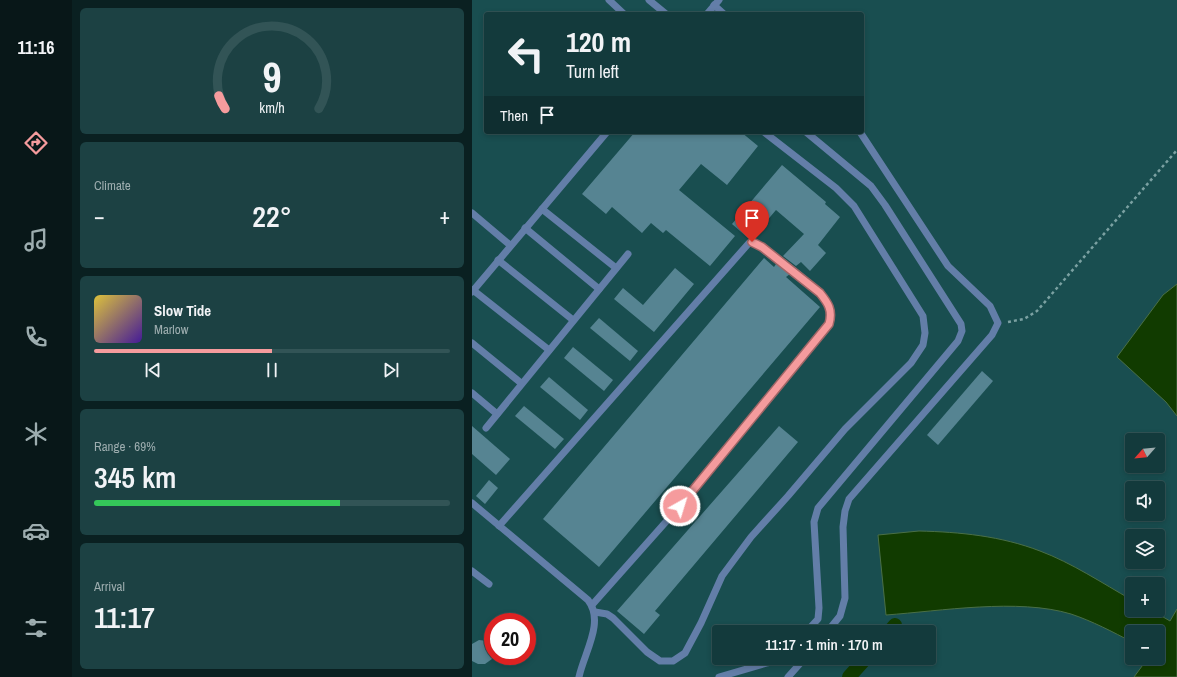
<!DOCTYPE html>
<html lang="en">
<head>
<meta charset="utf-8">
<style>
	body { margin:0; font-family:"Archivo Narrow",sans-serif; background:#1c4143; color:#f1f3f6; height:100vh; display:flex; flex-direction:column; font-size:15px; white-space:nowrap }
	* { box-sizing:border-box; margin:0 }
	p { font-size:13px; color:#9dadaf }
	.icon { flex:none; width:22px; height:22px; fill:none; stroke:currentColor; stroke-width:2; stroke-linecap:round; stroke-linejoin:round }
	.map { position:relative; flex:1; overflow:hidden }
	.sheet { display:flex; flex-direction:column; gap:8px; padding:8px; background:#0a2021; width:400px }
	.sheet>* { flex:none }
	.guide { position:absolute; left:12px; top:12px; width:380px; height:122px; border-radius:4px; box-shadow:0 2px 6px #0003,0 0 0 1px #325456; background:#133a3c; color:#f1f3f6; overflow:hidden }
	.needle { width:26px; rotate:243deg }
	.tools { position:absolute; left:653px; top:433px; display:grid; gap:8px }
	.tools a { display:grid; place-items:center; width:40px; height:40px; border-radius:4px; background:#133a3c; box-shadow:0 2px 6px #0003,0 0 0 1px #325456; font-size:20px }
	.speed { position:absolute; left:12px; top:613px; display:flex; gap:8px; font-size:20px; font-weight:700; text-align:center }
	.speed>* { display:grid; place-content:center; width:52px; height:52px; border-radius:50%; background:#133a3c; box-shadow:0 2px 6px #0003,0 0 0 1px #325456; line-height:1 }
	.speed .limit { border:6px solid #d22; background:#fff; color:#111 }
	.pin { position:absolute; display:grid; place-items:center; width:34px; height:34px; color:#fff; margin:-41px -17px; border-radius:50% 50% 50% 0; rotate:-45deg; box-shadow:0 0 4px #0007 }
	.pin .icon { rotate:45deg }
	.me { position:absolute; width:44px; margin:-22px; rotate:39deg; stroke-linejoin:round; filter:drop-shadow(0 0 3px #0008) }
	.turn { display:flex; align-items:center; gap:14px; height:84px; padding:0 16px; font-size:18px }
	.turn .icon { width:52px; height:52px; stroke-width:2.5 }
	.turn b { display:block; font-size:28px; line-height:34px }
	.then { display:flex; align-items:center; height:38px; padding:0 16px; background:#0003; gap:8px; font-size:15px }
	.big { font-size:30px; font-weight:600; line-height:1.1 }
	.sheet .tile { flex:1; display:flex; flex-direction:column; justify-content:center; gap:6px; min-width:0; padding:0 14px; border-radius:6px; background:#1c4143 }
	.sheet .dial { align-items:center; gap:0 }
	.dial svg { height:104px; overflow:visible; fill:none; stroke:#325456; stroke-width:7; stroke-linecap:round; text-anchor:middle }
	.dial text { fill:#f1f3f6; stroke:none }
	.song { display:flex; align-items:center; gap:12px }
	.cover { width:48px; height:48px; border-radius:6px; background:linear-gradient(135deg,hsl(50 70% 55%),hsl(260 70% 35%)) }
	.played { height:4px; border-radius:2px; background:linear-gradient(90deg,#f59b9d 50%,#325456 50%) }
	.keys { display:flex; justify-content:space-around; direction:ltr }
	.heat { display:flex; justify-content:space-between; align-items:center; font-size:22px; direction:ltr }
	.charge { height:6px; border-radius:3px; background:linear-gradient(90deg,#34c759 69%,#325456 0) }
	.trip { position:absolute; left:240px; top:625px; width:224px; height:40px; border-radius:4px; background:#133a3c; box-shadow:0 2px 6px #0003,0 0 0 1px #325456; font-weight:600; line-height:40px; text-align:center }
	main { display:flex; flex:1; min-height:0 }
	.tabs { display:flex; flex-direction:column; width:72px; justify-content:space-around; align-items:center; background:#081718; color:#9dadaf }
	.tabs .icon { width:28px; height:28px }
	.tabs .on { color:#f59b9d }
	.tabs b { font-size:18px; color:#f1f3f6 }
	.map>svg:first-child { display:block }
</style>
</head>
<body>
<main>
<nav class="tabs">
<b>11:16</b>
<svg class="icon on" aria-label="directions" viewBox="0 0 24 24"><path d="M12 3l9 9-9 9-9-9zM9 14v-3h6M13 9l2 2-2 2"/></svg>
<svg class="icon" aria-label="music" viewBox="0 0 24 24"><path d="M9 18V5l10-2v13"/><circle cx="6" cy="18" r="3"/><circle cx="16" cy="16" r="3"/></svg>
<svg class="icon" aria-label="phone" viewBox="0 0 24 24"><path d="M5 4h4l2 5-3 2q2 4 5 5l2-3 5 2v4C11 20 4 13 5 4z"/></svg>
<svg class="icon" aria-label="climate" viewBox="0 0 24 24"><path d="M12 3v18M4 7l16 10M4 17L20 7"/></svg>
<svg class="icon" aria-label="car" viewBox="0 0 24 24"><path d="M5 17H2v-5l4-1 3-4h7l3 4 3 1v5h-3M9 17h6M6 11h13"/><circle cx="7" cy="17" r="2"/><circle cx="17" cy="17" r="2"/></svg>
<svg class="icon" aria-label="filters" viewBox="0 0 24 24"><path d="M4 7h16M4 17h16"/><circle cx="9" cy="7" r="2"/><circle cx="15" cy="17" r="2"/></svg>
</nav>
<section class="sheet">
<div class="tile dial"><svg viewBox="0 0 100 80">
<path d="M14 69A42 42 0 1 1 86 69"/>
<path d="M14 69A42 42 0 0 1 9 59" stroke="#f59b9d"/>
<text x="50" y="56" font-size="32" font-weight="700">9</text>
<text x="50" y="72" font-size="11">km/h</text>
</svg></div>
<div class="tile"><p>Climate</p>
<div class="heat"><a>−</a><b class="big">22°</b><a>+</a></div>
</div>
<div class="tile">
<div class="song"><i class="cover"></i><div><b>Slow Tide</b><p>Marlow</p></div></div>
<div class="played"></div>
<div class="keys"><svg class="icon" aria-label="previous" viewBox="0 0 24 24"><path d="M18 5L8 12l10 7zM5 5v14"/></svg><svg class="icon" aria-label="pause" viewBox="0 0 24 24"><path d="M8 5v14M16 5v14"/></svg><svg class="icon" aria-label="next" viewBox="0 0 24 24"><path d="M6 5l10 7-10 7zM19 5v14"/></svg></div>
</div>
<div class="tile"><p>Range · 69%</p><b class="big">345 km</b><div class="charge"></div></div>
<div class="tile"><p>Arrival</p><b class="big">11:17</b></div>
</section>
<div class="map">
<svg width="705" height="677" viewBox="0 0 705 677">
	<rect width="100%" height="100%" fill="#194e50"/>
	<g fill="#113b00" stroke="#4a6f46">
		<path d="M705,284V416L694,402L645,357L691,295Z"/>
		<path d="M447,531C488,532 529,536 568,551C600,563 630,583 660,600V610H679L698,621L705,609V677H662L676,658H686V632H660V642C641,632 620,621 599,614C546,598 469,611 414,615L406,535Z"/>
	</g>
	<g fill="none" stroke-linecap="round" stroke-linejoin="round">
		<g stroke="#113b00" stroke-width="14">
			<path d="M417,632L423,625"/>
			<path d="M377,677L394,658"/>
		</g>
	</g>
	<g fill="#568492">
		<path d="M163,132H269L286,146L255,185L229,164L207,190L263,236L238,266L194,230L191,233L179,223L170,233L140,207L134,214L110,194Z"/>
		<path d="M310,165L354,202L353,204L368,217L346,245L354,253L338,271L329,262L324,266L311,256L332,234L304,210L281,237L276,238L260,224Z"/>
		<path d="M292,258L302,267L304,264L318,274L314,277L348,307L127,567L71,519Z"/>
		<path d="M203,268L222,284L182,332L142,299L151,288L171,305Z"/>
		<path d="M127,318L166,351L158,361L118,328Z"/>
		<path d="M101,347L141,380L132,391L92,358Z"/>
		<path d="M510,371L521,381L466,445L455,435Z"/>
		<path d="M77,377L116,410L108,420L68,387Z"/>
		<path d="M52,406L92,439L83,449L43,416Z"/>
		<path d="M0,426L38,459L24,475L0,454Z"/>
		<path d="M307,426L326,442L183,611L188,615L172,634L145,611Z"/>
		<path d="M17,480L26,488L13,504L4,496Z"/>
		<path d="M7,640L15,641L21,650L20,659L13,664H6L0,661V644Z"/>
	</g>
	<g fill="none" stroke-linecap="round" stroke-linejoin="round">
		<path stroke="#7ba1a2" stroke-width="2.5" stroke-dasharray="3 3" stroke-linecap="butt" d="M536,322L552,319L565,311L705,150"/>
		<g stroke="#637ea8" stroke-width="7">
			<path d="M137,0L152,14"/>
			<path d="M177,0L194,14"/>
			<path d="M242,5L252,14"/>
			<path d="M235,14L247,0"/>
			<path d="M334,132L399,186L413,205L489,324L490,331L486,341L346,508L342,522L347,608L346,619L334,632"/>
			<path d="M70,209L144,268"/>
			<path d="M0,213L38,245"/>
			<path d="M53,228L127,289"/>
			<path d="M26,260L101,320"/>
			<path d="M1,290L77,350"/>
			<path d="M0,292L135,132"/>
			<path d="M0,343L49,383"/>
			<path d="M0,393L25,414"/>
			<path d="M14,428L156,254"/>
			<path d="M0,503L116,600C133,622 112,653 107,677"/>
			<path d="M27,526L277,243L280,242L290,247C306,259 353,291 358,309C360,314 359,319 357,324L208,506L120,605"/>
			<path d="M0,571L17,584"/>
			<path d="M123,612L135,614L141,618L175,652L188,661H201L213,653L229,623L250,576L279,537L316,496L373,429L439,363L451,345L453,333L451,316L382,206L364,188L292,132"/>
			<path d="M355,632L368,616L373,598L371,527L373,511L377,499L520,335L526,323L518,306L476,266L388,132"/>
			<path d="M247,677L295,663L305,658"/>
			<path d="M316,677L333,658"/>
		</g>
	</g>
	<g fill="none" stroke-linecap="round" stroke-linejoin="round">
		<defs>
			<path id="route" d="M208,506L357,324C361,310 356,303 348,293L290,247L280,242"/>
		</defs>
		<use href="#route" stroke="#9f6566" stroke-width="10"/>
		<use href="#route" stroke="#f59b9d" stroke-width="7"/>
	</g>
</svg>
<div class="tools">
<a><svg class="needle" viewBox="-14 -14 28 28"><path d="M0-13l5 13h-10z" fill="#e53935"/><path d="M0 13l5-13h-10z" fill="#9dadaf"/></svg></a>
<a><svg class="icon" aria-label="sound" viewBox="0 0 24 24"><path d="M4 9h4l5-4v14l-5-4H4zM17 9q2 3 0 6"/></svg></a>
<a><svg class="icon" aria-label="layers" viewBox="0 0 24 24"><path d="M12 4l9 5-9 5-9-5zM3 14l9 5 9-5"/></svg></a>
<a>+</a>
<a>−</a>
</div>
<div class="speed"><div class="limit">20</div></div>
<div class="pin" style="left:280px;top:242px;background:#d93025"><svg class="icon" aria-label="arrive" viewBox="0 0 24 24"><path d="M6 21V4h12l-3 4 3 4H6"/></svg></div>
<svg class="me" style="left:208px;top:506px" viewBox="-20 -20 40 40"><circle r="17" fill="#f59b9d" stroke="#fff" stroke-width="3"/><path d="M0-11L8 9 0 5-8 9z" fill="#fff"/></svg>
<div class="trip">11:17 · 1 min · 170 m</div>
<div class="guide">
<div class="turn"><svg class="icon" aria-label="left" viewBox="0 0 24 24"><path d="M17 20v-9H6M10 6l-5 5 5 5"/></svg><div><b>120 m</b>Turn left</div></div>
<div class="then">Then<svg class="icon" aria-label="arrive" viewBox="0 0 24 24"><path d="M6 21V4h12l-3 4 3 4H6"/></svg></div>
</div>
</div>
</main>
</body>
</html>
